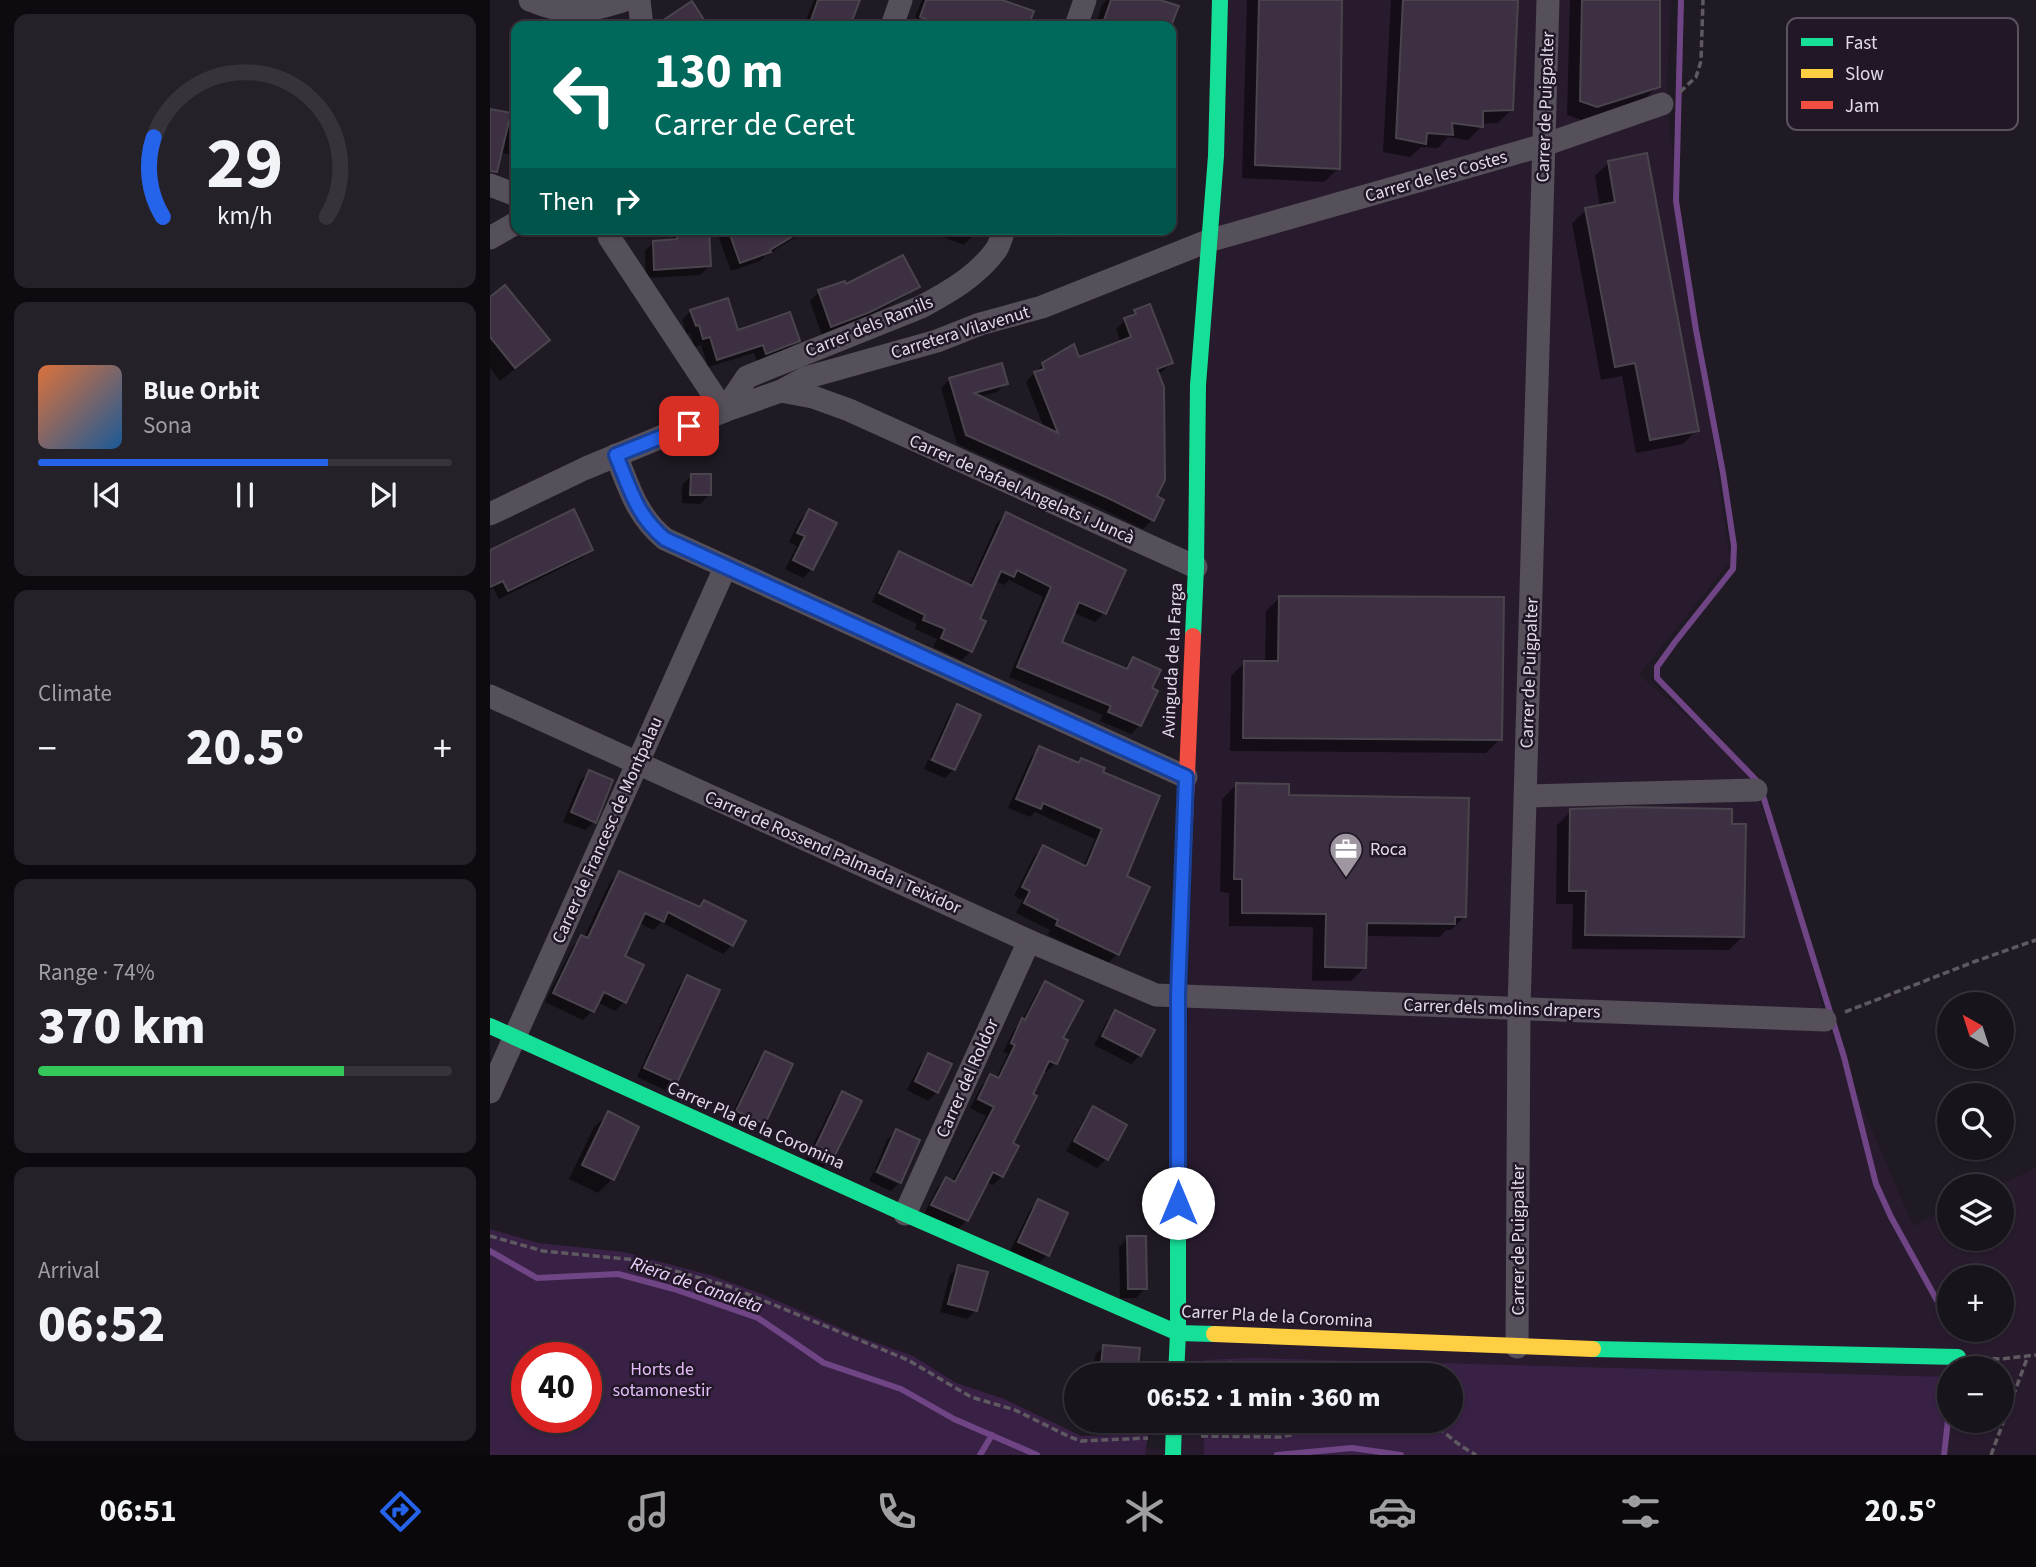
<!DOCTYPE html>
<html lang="en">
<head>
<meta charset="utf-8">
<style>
	body { margin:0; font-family:"Source Sans 3",sans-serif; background:#252128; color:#f1f3f6; height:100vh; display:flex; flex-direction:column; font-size:26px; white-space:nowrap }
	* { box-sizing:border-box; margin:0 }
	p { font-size:23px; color:#9f9ea3 }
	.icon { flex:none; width:38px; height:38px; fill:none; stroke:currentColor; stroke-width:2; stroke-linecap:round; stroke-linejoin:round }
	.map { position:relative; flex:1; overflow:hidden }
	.side { display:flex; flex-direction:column; gap:14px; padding:14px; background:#0d0b0f; width:490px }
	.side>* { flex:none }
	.guide { position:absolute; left:21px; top:21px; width:665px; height:214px; border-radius:14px; box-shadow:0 2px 5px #0004,0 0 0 2px #36333a; background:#00695c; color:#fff; overflow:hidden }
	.needle { width:46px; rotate:321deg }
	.tools { position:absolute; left:1447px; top:992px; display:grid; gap:14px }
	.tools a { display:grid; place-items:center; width:77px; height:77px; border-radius:50%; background:#18141b; box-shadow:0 2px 5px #0004,0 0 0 2px #36333a; font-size:35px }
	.speed { position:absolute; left:21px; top:1342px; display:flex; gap:14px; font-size:35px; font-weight:700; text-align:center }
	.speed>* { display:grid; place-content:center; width:91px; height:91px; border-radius:50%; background:#18141b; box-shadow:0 2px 5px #0004,0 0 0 2px #36333a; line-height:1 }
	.speed .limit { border:10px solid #d22; background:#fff; color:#111 }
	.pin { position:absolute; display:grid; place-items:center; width:60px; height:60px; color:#fff; margin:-30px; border-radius:14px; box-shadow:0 4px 10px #0006 }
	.me { position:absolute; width:77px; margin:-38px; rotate:0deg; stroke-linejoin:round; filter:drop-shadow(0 0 5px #0008) }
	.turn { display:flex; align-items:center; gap:24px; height:147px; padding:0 28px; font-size:32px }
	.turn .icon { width:91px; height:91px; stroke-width:2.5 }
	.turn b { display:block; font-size:49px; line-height:60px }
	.then { display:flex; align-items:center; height:66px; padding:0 28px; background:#0003; gap:14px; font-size:26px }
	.big { font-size:52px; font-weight:800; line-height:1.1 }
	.side .tile { flex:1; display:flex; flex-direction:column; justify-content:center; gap:10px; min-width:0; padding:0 24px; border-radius:14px; background:#252128 }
	.side .dial { align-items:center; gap:0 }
	.dial svg { height:182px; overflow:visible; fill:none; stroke:#36333a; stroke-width:7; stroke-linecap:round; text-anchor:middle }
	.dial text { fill:#f1f3f6; stroke:none }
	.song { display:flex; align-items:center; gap:21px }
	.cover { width:84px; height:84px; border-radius:10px; background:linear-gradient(135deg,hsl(20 70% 55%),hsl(210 70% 35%)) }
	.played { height:7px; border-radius:4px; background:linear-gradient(90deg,#2563eb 70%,#36333a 70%) }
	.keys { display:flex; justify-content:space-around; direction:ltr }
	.heat { display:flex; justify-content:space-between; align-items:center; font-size:38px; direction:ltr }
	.charge { height:10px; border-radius:5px; background:linear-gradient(90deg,#34c759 74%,#36333a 0) }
	.trip { position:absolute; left:574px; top:1363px; width:399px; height:70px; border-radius:35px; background:#18141b; box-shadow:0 2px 5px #0004,0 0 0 2px #36333a; font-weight:800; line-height:70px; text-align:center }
	.menu { display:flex; height:112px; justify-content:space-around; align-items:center; background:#0a080b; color:#9f9ea3 }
	.menu .icon { width:49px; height:49px }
	.menu .on { color:#2563eb }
	.menu b { font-size:32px; color:#f1f3f6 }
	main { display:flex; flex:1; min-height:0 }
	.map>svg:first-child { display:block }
</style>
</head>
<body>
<main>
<section class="side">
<div class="tile dial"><svg viewBox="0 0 100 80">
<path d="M14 69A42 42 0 1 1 86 69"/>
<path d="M14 69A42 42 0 0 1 10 34" stroke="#2563eb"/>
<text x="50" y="56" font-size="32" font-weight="700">29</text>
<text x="50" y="72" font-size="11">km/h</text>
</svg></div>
<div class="tile">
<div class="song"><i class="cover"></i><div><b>Blue Orbit</b><p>Sona</p></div></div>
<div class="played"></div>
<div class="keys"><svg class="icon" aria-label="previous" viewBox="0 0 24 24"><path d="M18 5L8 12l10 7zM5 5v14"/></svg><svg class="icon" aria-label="pause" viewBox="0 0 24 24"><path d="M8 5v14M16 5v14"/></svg><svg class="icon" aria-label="next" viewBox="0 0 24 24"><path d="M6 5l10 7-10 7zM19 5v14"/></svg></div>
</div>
<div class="tile"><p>Climate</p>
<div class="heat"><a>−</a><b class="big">20.5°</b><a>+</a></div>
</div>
<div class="tile"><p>Range · 74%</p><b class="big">370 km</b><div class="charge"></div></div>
<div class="tile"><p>Arrival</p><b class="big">06:52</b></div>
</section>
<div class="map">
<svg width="1546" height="1455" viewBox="0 0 1546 1455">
	<rect width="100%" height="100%" fill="#201a24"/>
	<path fill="#281b2e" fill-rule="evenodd" d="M730,0H1181L1176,103L1240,561L1149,675L1258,767L1313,927L1335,1020L1423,1226L1459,1209L1460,1239H1512V1186H1507L1546,1168V1455H655V1448L683,1449L684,1421H961V1376L686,1375ZM1460,1278H1512V1330H1460ZM1460,1368H1512V1421H1460Z"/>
	<g fill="#392145" fill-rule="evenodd">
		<path d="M0,1229L48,1243L134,1252L223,1276L269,1293L373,1338L423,1356L466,1383L514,1399L591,1436L658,1434L655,1455H0ZM37,1358H96V1418H37Z"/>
		<path d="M759,1358L1459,1377V1396L1451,1455H714V1421H961V1376L715,1375V1360Z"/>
	</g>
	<g fill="#0007">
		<path d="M324,0H358L365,8L358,26H314Z"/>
		<path d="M432,0H507L542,12L537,26H440L425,17Z"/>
		<path d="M617,0H665L686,7L680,26H605L612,5Z"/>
		<path d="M757,0H851L848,169L834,182L752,178Z"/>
		<path d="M901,0H1027L1022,109L1008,123L991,124L992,126L978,140L958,137L948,148L931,147L920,157L893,152Z"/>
		<path d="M1080,0H1168V86L1154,100L1092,120L1077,115Z"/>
		<path d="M0,113L26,118V156L0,150Z"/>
		<path d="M1118,163L1207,430L1193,444L1146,453L1132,376L1111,380L1082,223L1096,210L1110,207L1105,176Z"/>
		<path d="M231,229H319L275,256L270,261L241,271L229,238L233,235Z"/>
		<path d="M456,229H489L474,245L453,237Z"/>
		<path d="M559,229H582L574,238L558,232Z"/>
		<path d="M188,232L219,266L210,275L156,278L155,251L164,242H178Z"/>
		<path d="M427,286L418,295L369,321L332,335L320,301L329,292L355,287Z"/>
		<path d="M0,299L58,340L44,354L10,381L0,368Z"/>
		<path d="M201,311L247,332L308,340L299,349L267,362L264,353L218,367L211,345L204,347L200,333L197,334L192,320Z"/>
		<path d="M645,311L681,363L672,372L667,374L664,497L672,500L662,520L653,529L608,507L467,444L451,388L460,379L516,383L507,392L489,397L554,428L536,382L553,364L588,359L631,343L626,329Z"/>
		<path d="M201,476L219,495L210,504L192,503V485Z"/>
		<path d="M319,511L322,569L313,578L295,569L307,546L299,542L310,520Z"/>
		<path d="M516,514L633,571L614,613L605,622L583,612L570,643L634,668L643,659L660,689L650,725L641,734L610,721L613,715L519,677L553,597L519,580L514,585L505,581L488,619L481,651L472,660L443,647L447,639L425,629L427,624L382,602L401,563L410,554L479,586L507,523Z"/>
		<path d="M101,549L92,558L9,599L3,588L0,590V552Z"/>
		<path d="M790,597L1010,739L996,753L740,751L741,676L755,662L775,663L776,611Z"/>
		<path d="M468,706L464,769L462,771V767L440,757L459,715Z"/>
		<path d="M550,748L587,764L591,760L635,877L658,888L627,954L618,963L558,935L560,930L526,913L533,900L524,896L544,856L553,847L593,867L605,839L545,812L540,817L518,808L541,757Z"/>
		<path d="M438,760L462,771L455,778L434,769Z"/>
		<path d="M99,772L104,822L95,830L73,822L90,781Z"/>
		<path d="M746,785L797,797L975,916L961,930H956L950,937L875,936V967L861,981H822L823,927L739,926V893L730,892L732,799Z"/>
		<path d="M1081,811L1252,937L1239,950L1082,949L1083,904H1066L1067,825Z"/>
		<path d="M129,873L208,908L215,902L242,945L233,954L171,922L164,930L149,923L133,957L134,1002L125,1011L107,1002L102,1011L93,1020L55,1002L83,946L92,937L94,938L120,882Z"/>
		<path d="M198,977L186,1082L177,1091L147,1077L189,986Z"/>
		<path d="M556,983L571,1039L565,1063L556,1072L552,1070L521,1144L527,1147L512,1176L503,1185L496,1182L477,1220L468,1229L434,1214L447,1188L456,1179L462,1182L496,1116L480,1108L492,1085L501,1076L506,1078L518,1054L513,1052L524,1030L532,1021L547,992Z"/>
		<path d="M626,1012L662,1031L650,1055L641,1064L604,1045L617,1021Z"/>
		<path d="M276,1053L273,1123L264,1132L239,1120L267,1062Z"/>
		<path d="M439,1055L447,1092L438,1101L417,1090L430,1064Z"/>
		<path d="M353,1093L342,1158L333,1167L316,1159L344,1102Z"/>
		<path d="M603,1109L616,1159L607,1168L576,1151L595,1117Z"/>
		<path d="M118,1114L147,1127L122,1179L108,1193L79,1179L104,1127Z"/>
		<path d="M406,1131L410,1182L408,1183V1180L385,1169L397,1140Z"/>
		<path d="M383,1172L408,1184L401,1191L379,1181Z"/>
		<path d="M548,1201L557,1255L548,1264L520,1251L540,1210Z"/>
		<path d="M638,1238L655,1289L646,1298H630L629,1247Z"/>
		<path d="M469,1266L486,1310L477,1319L450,1312L460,1275Z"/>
		<path d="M614,1346L646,1376H597V1371L604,1364L605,1355Z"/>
	</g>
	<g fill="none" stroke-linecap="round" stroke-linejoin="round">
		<g stroke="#704586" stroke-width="6">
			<path d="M1191,0L1186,201L1206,330L1233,473L1244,546L1243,569L1185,642L1167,667V678L1269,783L1354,1057L1386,1184L1401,1217L1460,1324"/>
			<path d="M0,1251L47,1278L128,1274L184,1289L268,1318L334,1363L411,1389L464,1419L547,1455"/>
			<path d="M490,1455L502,1435"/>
			<path d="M787,1455L862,1448L911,1455"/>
			<path d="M1454,1455L1460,1403"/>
		</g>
	</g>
	<g fill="#3c3042" stroke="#4a454d" stroke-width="2">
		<path d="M328,0H370L360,26H330L320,23Z"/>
		<path d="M436,0H512L544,11L538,26H453L430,17Z"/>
		<path d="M621,0H670L689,6L681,26H612Z"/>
		<path d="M769,0H852L850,169L765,165Z"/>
		<path d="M913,0H1028L1023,110L993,111V127L962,123L963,135L937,133L936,144L906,138Z"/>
		<path d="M1092,0H1170V87L1107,107L1090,101Z"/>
		<path d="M202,1L218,26H166V25Z"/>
		<path d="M0,109L21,113L7,172L0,171Z"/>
		<path d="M1157,153L1209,431L1160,440L1145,363L1125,367L1095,208L1125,202L1118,161Z"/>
		<path d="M219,229L221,266L164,270L163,241L187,239V231Z"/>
		<path d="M238,229H315L280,250L281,252L250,263Z"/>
		<path d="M413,255L430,287L380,312L341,327L328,290L355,281L356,284Z"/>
		<path d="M15,285L60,340L25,368L0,337V297Z"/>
		<path d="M238,298L248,330L300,312L310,341L276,354L273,345L227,360L220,337L213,339L209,325L206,326L200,310Z"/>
		<path d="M660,304L683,363L667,369L674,387L675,480L667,496L674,500L664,521L618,498L476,435L459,378L512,363L518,384L484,393L568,433L544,372L554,369L552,363L584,344L589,357L641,337L634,318L646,314L644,310Z"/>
		<path d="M201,474H221V495H200Z"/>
		<path d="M84,509L103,550L18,591L13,581L0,587V550Z"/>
		<path d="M319,509L347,523L323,570L303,560L315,536L307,533Z"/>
		<path d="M516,512L636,570L616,614L589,602L572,642L637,669L643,657L671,670L662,688L668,691L651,726L618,712L621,706L527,667L561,587L527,570L524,577L511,571L490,619L496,621L482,652L451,638L455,629L433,620L435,615L389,593L409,551L482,586Z"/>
		<path d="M789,596L1014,597L1012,740L753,738L754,661H788Z"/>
		<path d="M467,704L491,715L465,770L442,760Z"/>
		<path d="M549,746L589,763L591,758L615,768L613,772L670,796L637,876L660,887L629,955L566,925L568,920L534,903L540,891L532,887L553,845L595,866L597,865L612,829L553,803L551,809L526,799Z"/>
		<path d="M99,770L123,780L106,823L81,812Z"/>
		<path d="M746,783L799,784V795L979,798L976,917H965V924L877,923L876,968L835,967L836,914L752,913V879H744Z"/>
		<path d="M1136,807L1242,809V824H1256L1254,937L1095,935L1096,891H1079L1080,809Z"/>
		<path d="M129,871L210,907L214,900L256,921L243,946L178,912L174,922L155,913L135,956L154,965L136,1003L114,992L104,1012L63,993L91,935L98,938Z"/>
		<path d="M197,975L230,990L187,1083L154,1068Z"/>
		<path d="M555,981L593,1001L573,1038L578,1040L567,1064L559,1061L543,1094L547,1096L523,1143L529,1146L513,1177L503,1172L478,1221L441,1205L456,1177L465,1182L504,1107L488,1099L500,1074L509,1078L525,1045L521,1043L532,1018L535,1020Z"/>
		<path d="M625,1010L665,1030L651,1056L612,1036Z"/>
		<path d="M275,1051L303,1064L275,1124L246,1111Z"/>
		<path d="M438,1053L462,1064L448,1093L425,1081Z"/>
		<path d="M352,1091L372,1101L343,1159L324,1150Z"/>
		<path d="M603,1106L637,1125L618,1160L584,1141Z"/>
		<path d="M118,1111L149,1127L124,1180L92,1165Z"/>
		<path d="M406,1129L430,1140L411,1183L387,1172Z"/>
		<path d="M548,1199L578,1213L559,1256L528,1242Z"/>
		<path d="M637,1236H656L657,1289H638Z"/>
		<path d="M468,1265L498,1272L487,1311L458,1304Z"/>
		<path d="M613,1345L650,1348L647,1376H610Z"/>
	</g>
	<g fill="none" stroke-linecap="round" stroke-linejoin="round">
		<g stroke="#5f5a62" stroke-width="3.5" stroke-dasharray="7 3.5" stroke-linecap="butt">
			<path d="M1190,92L1206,77L1211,61L1213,0"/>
			<path d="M1355,1012L1486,961L1546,940"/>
			<path d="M0,1236L53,1251L147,1260L238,1286L418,1360L481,1397L525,1410L580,1437L591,1441L658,1438"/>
			<path d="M1492,1358L1511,1359L1546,1355"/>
			<path d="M739,1361L743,1368V1376"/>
			<path d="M940,1421L971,1446L986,1455"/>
			<path d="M711,1436L791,1437L864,1421"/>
			<path d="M1501,1455L1538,1356"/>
		</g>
		<g stroke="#56505a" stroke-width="23">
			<path d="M40,0C79,16 95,13 135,0"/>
			<path d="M149,0L152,26"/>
			<path d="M402,26L411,0"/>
			<path d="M586,26L595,0"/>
			<path d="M0,185L26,195"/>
			<path d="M119,229V237L234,411"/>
			<path d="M0,238L26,223"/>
			<path d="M291,391L323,397L359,410L706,567"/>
			<path d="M234,411L257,377L431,307C459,292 487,276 506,250C510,244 512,236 514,229"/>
			<path d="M126,455C139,488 147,516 175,539L696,777"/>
			<path d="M0,514L96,468L234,411L291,391L315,378L447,341L490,324L552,307L718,241L1054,145L1172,104"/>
			<path d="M0,696L539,941L666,995L1335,1020"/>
			<path d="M1036,796L1266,790"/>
			<path d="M0,1092L235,568"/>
			<path d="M415,1214L539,941"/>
			<path d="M1027,1347L1029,1009L1058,0"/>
		</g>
		<g stroke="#16e098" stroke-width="16">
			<path d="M703,636L706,567L708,385L726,156L730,0"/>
			<path d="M0,1026L415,1214L688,1333L724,1334"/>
			<path d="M1103,1349L1468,1357"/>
			<path d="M686,1376L688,1333V995L692,890"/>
			<path d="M683,1455L684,1421"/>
		</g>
		<path stroke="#ffcf43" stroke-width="16" d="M724,1334L1103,1349"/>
		<path stroke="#f24e42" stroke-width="16" d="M692,890L703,636"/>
	</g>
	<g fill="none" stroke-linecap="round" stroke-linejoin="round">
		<defs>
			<path id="route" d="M199,426L126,455C140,488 146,515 175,539L696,777L688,995V1203"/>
		</defs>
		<use href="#route" stroke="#184099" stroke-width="18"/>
		<use href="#route" stroke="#2563eb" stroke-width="12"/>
	</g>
	<defs>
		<symbol id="office-pin" viewBox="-11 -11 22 30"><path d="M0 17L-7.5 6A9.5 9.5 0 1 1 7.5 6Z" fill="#9e97a2" stroke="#211727"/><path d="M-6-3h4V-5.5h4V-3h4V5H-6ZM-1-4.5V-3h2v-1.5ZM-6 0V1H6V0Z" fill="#fff"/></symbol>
	</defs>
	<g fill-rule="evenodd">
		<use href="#office-pin" x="837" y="830" width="38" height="52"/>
	</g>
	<g text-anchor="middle" stroke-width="5" stroke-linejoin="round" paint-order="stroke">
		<g font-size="18" fill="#e2dbe6" stroke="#211727">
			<text transform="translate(1055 107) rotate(-88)" y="6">Carrer de Puigpalter</text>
			<text transform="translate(946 176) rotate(-16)" y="6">Carrer de les Costes</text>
			<text transform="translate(379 326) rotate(-22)" y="6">Carrer dels Ramils</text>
			<text transform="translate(470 332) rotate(-17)" y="6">Carretera Vilavenut</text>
			<text transform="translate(532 489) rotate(24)" y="6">Carrer de Rafael Angelats i Juncà</text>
			<text transform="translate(682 660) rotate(-87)" y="6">Avinguda de la Farga</text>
			<text transform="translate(1039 673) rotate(-88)" y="6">Carrer de Puigpalter</text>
			<text transform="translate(117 830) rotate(-66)" y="6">Carrer de Francesc de Montpalau</text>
			<text transform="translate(343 852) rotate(24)" y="6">Carrer de Rossend Palmada i Teixidor</text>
			<text transform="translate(1012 1008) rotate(2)" y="6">Carrer dels molins drapers</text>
			<text transform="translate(477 1078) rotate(-66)" y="6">Carrer del Roldor</text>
			<text transform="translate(266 1125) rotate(24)" y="6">Carrer Pla de la Coromina</text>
			<text transform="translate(1028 1240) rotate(-90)" y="6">Carrer de Puigpalter</text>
			<text transform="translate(787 1316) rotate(3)" y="6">Carrer Pla de la Coromina</text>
		</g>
		<g font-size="18" fill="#e2dbe6" stroke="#211727" text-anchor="start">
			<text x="880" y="855">Roca</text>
		</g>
		<g font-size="18" fill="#e4bdf9" stroke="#211727">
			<text x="172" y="1375">Horts de<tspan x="172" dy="21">sotamonestir</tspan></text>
		</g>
		<g font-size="19" font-style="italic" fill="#ecd2fa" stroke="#211727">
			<text transform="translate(207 1284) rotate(19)" y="7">Riera de Canaleta</text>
		</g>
	</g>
	<rect x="1297" y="18" width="231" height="112" rx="10" fill="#211727" stroke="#5b5260" stroke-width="2"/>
	<rect x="1311" y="38" width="32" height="8" fill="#16e098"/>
	<rect x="1311" y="69" width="32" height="9" fill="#ffcf43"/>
	<rect x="1311" y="101" width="32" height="8" fill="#f24e42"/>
	<g font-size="19" fill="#e2dbe6">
		<text x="1355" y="49">Fast</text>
		<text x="1355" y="80">Slow</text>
		<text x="1355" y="112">Jam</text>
	</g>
</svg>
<div class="tools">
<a><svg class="needle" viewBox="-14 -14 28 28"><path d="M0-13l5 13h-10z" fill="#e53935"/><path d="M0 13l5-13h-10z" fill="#9f9ea3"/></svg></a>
<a><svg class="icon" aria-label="search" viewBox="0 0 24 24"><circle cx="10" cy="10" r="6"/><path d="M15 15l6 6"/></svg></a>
<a><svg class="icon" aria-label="layers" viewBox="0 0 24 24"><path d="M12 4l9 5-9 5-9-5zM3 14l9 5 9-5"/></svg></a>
<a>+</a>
<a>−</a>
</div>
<div class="speed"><div class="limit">40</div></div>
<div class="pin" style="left:199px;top:426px;background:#d93025"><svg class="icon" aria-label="arrive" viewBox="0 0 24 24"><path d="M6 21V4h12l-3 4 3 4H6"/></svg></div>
<svg class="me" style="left:688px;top:1203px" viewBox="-20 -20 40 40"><circle r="19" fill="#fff"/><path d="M0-13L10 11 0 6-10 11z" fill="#2563eb"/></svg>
<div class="trip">06:52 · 1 min · 360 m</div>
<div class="guide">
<div class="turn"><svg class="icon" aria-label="left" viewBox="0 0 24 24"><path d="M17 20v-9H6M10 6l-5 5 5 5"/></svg><div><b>130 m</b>Carrer de Ceret</div></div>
<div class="then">Then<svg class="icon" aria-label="right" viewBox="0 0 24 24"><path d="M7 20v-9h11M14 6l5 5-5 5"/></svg></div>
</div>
</div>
</main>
<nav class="menu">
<b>06:51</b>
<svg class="icon on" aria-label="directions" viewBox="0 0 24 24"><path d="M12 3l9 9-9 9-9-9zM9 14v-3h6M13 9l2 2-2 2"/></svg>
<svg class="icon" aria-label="music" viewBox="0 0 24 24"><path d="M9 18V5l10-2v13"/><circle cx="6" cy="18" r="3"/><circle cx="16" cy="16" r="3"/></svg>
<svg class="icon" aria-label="phone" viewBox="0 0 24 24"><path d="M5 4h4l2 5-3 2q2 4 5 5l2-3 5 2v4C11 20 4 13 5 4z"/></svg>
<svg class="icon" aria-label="climate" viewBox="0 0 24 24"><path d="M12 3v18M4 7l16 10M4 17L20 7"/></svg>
<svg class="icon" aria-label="car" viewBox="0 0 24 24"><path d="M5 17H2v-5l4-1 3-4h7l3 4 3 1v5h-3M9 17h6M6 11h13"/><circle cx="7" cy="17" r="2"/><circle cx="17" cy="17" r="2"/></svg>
<svg class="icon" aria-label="filters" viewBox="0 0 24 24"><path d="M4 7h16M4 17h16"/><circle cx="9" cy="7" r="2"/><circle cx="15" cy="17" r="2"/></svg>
<b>20.5°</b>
</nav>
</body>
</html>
